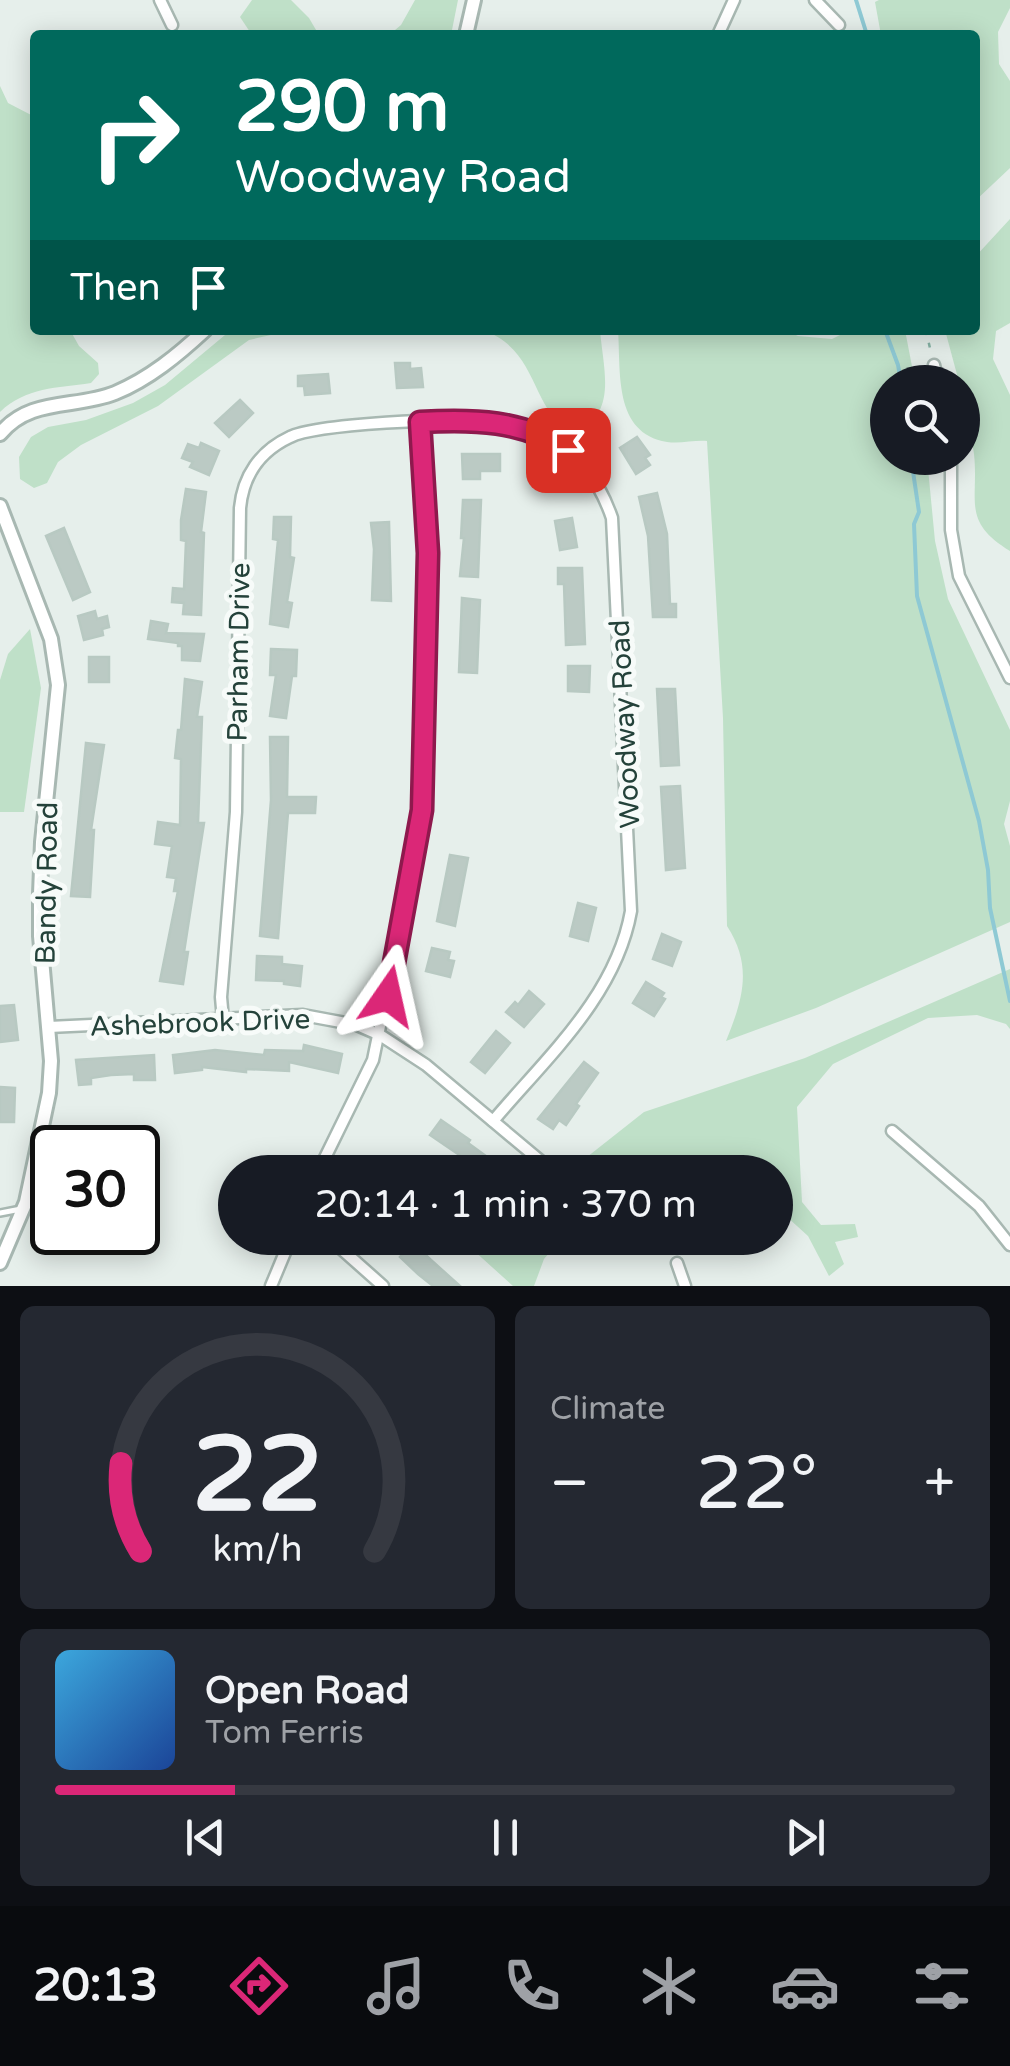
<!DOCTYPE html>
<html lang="en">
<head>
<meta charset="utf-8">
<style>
	body { margin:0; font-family:"Varela Round",sans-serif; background:#242831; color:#f1f3f6; height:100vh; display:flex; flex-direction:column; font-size:38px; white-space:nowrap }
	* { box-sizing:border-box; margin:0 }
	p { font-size:32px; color:#9ea1a6 }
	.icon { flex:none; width:55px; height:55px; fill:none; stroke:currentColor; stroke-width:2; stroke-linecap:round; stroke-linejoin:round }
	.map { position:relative; height:1286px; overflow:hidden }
	.details { display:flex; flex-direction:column; gap:20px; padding:20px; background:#0d0f14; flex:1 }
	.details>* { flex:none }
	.guide { position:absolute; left:30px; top:30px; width:950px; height:305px; border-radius:10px; box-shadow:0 5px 25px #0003; background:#00695c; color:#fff; overflow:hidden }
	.fabs { position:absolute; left:870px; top:365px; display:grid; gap:20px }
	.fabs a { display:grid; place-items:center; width:110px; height:110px; border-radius:50%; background:#171b24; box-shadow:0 5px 25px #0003; font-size:50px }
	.speed { position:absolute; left:30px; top:1125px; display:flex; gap:20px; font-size:50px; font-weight:700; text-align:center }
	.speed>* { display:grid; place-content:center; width:130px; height:130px; border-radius:50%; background:#171b24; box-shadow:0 5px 25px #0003; line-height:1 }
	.speed .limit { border:5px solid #111; border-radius:15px; background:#fff; color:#111 }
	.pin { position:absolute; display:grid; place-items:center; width:85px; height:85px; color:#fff; margin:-42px; border-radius:20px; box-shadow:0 5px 15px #0006 }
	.me { position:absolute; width:110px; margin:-55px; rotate:11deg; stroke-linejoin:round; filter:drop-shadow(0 0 8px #0008) }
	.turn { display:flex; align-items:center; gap:35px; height:210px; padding:0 40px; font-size:45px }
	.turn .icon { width:130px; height:130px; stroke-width:2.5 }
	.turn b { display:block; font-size:70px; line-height:85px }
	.then { display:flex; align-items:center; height:95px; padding:0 40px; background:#0003; gap:20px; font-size:38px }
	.big { font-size:75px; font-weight:600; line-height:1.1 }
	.details .card { flex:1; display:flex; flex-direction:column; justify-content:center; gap:15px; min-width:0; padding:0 35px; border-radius:15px; background:#242831 }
	.details .dial { align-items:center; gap:0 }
	.dial svg { height:260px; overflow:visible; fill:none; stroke:#363941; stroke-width:7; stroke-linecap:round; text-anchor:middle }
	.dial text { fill:#f1f3f6; stroke:none }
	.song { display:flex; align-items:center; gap:30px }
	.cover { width:120px; height:120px; border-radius:15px; background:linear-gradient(135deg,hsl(200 70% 55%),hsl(220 70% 35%)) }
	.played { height:10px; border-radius:5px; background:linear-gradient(90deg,#db2777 20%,#363941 20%) }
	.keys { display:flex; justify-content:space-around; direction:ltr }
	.heat { display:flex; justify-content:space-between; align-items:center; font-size:55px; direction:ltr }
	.details .tiles { flex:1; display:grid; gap:20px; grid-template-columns:1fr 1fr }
	.card:last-child { grid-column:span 2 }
	.trip { position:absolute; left:218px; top:1155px; width:575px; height:100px; border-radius:50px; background:#171b24; box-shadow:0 5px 25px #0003; font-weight:600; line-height:100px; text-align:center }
	.tabs { display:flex; height:160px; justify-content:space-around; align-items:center; background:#090b0e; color:#9ea1a6 }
	.tabs .icon { width:70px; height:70px }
	.tabs .selected { color:#db2777 }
	.tabs b { font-size:45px; color:#f1f3f6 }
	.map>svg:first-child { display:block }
</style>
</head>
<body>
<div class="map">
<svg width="1010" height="1286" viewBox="0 0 1010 1286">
	<rect width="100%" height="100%" fill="#e6efeb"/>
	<g fill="#bfe0c8">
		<path d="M252,0H291L309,18L319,35H252L240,17Z"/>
		<path d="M415,0H458L451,35H389L401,25Z"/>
		<path d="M879,0H1010V8L998,32L999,64L1010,81V168L975,201V35H881L875,2Z"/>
		<path d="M0,86L8,103L35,117V330H70L79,346L98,363L99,374L91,383C57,388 26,387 0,412Z"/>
		<path d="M1010,219V323L996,331L993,359L1010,395V551C961,521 979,501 974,454C971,430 962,407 962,382H959L945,330H975V257Z"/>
		<path d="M231,330H293L249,340L158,406L81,445L58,462L47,483L34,488L20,479L19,457L31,437L48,427L86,420L133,403L165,385Z"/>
		<path d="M483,330H600C603,369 619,416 573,432C529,411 541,351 483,330Z"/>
		<path d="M618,330H785L798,336L832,339L850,330H905L915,382H888V458H927L935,541L948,599L1010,730V801L1004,824L1010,846V922L816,1008L726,1041C743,999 753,966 727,926L723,718L707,441C694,440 680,444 667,442C613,433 621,372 618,330Z"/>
		<path d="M30,629L41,688L24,812H0V680L8,654Z"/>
		<path d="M1010,969V1029L1006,1024L977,1015L928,1018L833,1064L797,1107L802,1202L821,1225L855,1224L858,1237L835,1242L844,1264L829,1276L808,1236L775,1206V1172H715L689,1163L650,1162L632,1172H568L644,1112L805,1058Z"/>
		<path d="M486,1238H562L544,1259L534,1286H513L472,1249Z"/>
	</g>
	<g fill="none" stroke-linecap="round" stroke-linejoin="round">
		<g stroke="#8ec9d4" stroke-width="4">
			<path d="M856,0L867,35"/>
			<path d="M885,330L898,365L901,382"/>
			<path d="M911,458L919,512L914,524L917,596L979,821L988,870L990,908L1010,1001"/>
		</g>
	</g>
	<g fill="#bbcac4" stroke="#b8c9c2" stroke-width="2.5">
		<path d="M395,363H410V369L421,368L423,387L397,388Z"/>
		<path d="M328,374L330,393L305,395L304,386H298V376Z"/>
		<path d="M240,400L253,413L229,437L215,423Z"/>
		<path d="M637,437L650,455L645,458L650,465L636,474L620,448Z"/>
		<path d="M201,443L219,451L209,475L190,467L193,462L182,458L188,444L199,448Z"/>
		<path d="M462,454H500V471H480V479H463Z"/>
		<path d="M186,489L206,492L201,532L204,533L201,615L183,614L184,603L172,602L173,588L184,589L186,541L181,540V520Z"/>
		<path d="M657,493L667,534L670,604H676V617H653L648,536L639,497Z"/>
		<path d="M463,500H481L478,577L460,576L464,538H461Z"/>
		<path d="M274,517H291L290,557L294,558L287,602L292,603L288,627L270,624L278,540L273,539Z"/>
		<path d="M572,518L577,547L560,550L555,521Z"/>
		<path d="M389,522L391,601L372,600L374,549L371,523Z"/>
		<path d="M64,528L90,592L73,600L46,536Z"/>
		<path d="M558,568H582L585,644L566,645L564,584H558Z"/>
		<path d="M462,598L480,600L477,673L459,672Z"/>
		<path d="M95,611L97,619L107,616L109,627L102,629L103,635L84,640L78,616Z"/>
		<path d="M151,621L168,624L166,633L204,634L200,661L182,660V646H178V643L148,639Z"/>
		<path d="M271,649L297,650L296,676H292L286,718L270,716L276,675H270Z"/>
		<rect x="89" y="657" width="20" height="25"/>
		<path d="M568,666H590L589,692L568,691Z"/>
		<path d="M185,679L202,682L197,717H202L198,823H204L184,952H188L183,984L160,981L178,891H174L176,878L167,877L172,846L155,844L158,822L180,825L181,759L175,758L178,730H181Z"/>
		<path d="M657,689H675L679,765L661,766Z"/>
		<path d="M270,737H288L287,797H316L315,813H288L278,938L260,936L271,800Z"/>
		<path d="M86,743L104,745L91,830H94L90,897L71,896Z"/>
		<path d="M680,786L685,868L666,870L661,787Z"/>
		<path d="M450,855L468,858L455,926L437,921Z"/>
		<path d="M578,903L596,908L588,941L570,936Z"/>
		<path d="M662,934L681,942L672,966L653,959Z"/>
		<path d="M432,948L450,952L448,960L454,961L450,977L426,971Z"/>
		<path d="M257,956L282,957V964L302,966L300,986L284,984V981L256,980Z"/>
		<path d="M646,982L664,993L661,997L665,999L654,1016L633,1003Z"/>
		<path d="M529,991L544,1004L524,1027L506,1012L515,1002L518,1005Z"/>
		<path d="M14,1005L18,1040L0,1042V1006Z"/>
		<path d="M496,1031L510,1043L485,1073L471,1062Z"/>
		<path d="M304,1045L342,1054L338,1073L289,1062V1071L246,1069V1072L202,1067V1070L175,1073L173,1055L215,1050L264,1055L265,1050L303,1051Z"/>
		<path d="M154,1055L155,1080H134V1074L111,1075L91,1078V1084L79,1085L76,1060Z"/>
		<path d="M584,1062L598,1073L576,1104L579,1106L566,1125L559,1120L553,1129L538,1119Z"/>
		<path d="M0,1087L15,1088L14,1122H0Z"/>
		<path d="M441,1120L470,1140L468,1143L508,1172H469L474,1165L430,1135Z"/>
		<path d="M413,1243L431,1260L460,1286H433L418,1274L400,1257Z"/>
	</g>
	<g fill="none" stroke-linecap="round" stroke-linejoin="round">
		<defs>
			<path id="service" d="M0,1213L21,1209"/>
			<g id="minor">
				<path d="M160,0L172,25"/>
				<path d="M815,0L839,25"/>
				<path d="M718,35L734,0"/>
				<path d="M934,365L938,382"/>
				<path d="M951,458V530L959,576L1010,678"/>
				<path d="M223,1020L221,997L236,812L240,508C243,476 260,451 290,437C315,424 456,417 487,421C510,424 534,429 553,441C583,458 601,486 612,518L631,911C616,996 547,1057 493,1121"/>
				<path d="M49,1027L303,1015L357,1025L380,1035L426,1065L543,1163"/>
				<path d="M892,1131L979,1206L1010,1245"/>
				<path d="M318,1172L373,1060L418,841L422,810L428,553L420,423"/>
				<path d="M329,1238L383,1286"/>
				<path d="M677,1263L685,1286"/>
				<path d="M271,1286L291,1238"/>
			</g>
			<g id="tertiary">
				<path d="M466,35L474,0"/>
				<path d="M0,434C30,397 75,409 115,393C149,379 178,355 205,330"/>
				<path d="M0,506L51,639L58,685L42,842L40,894V936L51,1061L49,1093L26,1202L0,1263"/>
			</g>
		</defs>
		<use href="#service" stroke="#a8b8b2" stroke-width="10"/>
		<use href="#minor" stroke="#a8b8b2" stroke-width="15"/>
		<use href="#tertiary" stroke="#a8b8b2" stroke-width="18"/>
		<path stroke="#86b3a5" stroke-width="2.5" stroke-dasharray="5 8" stroke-linecap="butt" d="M926,330L931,353"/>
		<use href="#service" stroke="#fff" stroke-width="5"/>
		<use href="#minor" stroke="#fff" stroke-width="10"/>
		<use href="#tertiary" stroke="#fff" stroke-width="12"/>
	</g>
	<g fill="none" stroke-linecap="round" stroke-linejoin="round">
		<defs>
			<path id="route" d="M388,996L422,810L428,553L420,422C474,419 522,420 568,450"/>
		</defs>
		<use href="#route" stroke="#8e194d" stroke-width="25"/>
		<use href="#route" stroke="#db2777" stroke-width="18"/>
	</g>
	<g text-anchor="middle" stroke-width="10" stroke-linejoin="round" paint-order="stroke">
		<g font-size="28" fill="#24423a" stroke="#f7fbf9">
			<text transform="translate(238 652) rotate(-89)" y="10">Parham Drive</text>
			<text transform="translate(624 724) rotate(-93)" y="10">Woodway Road</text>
			<text transform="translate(46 883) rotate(-89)" y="10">Bandy Road</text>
			<text transform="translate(200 1022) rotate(-2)" y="10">Ashebrook Drive</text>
		</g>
	</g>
</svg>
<div class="fabs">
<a><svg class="icon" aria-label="search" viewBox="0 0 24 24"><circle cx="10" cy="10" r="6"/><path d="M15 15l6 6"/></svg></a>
</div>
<div class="speed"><div class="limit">30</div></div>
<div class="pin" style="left:568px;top:450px;background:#d93025"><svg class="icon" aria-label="arrive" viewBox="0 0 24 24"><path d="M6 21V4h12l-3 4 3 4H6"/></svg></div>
<svg class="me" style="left:388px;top:996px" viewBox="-20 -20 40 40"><path d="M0-17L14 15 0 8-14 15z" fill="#db2777" stroke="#fff" stroke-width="4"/></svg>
<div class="trip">20:14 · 1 min · 370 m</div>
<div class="guide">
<div class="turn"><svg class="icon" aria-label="right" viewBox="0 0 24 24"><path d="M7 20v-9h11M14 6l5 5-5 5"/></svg><div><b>290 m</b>Woodway Road</div></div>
<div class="then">Then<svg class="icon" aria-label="arrive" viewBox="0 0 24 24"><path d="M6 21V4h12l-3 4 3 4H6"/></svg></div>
</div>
</div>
<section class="details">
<div class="tiles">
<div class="card dial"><svg viewBox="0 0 100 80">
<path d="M14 69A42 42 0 1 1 86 69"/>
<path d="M14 69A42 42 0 0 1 8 42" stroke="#db2777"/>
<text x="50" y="56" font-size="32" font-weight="700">22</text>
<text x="50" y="72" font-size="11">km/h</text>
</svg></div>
<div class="card"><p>Climate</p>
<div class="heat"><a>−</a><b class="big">22°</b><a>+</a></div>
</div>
<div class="card">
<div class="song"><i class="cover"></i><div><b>Open Road</b><p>Tom Ferris</p></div></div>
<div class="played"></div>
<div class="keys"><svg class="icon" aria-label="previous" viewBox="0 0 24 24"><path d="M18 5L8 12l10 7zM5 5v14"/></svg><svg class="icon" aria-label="pause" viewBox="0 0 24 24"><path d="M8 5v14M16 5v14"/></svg><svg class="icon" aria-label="next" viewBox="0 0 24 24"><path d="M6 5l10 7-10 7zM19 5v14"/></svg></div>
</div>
</div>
</section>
<nav class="tabs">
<b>20:13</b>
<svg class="icon selected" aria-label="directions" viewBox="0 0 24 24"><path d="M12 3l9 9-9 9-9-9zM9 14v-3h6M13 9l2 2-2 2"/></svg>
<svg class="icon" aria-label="music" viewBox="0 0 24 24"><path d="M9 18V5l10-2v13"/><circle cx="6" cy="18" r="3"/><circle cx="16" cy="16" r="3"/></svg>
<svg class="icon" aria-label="phone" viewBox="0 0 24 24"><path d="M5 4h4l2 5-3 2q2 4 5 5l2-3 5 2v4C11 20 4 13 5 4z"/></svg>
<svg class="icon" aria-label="climate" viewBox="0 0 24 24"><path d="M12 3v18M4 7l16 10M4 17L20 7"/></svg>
<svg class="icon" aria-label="car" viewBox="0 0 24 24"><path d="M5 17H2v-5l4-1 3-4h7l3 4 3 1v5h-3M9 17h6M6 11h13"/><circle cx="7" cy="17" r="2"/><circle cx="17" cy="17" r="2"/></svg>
<svg class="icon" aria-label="filters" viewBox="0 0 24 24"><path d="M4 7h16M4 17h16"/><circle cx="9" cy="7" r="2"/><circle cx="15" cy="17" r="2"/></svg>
</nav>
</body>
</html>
